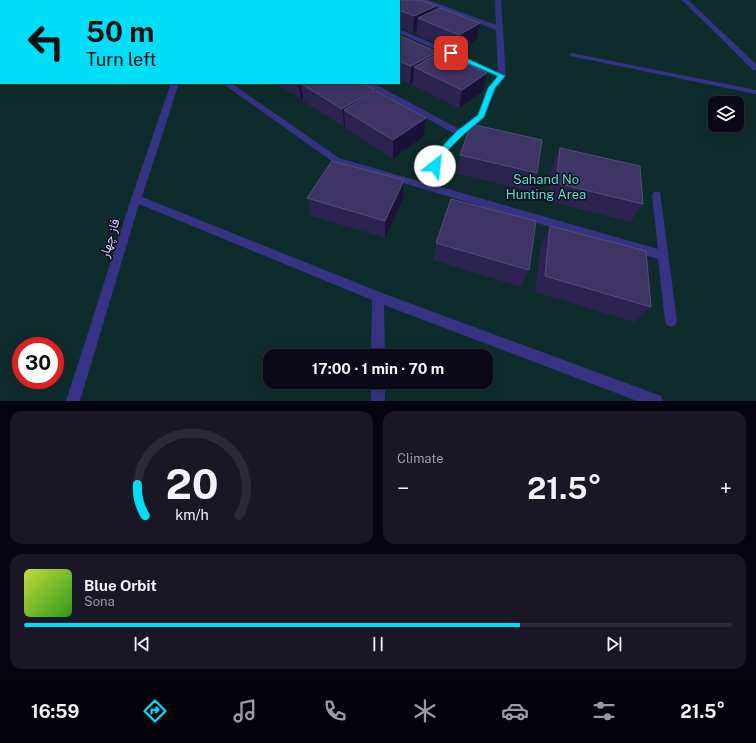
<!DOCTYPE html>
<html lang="en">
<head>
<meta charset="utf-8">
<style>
	body { margin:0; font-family:"Public Sans",Vazirmatn,sans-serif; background:#191626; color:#f1f3f6; height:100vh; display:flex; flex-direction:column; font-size:15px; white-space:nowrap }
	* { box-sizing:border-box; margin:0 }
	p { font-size:13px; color:#9a9aa2 }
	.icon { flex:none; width:22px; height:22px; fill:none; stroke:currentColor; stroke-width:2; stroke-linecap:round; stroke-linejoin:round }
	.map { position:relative; height:401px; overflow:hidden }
	.details { display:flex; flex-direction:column; gap:10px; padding:10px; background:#06040e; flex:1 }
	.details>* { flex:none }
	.guide { position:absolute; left:0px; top:0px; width:400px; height:84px; box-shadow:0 4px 16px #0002,0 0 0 1px #2b2938; background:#00ddf7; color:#111; overflow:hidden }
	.controls { position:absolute; left:708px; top:96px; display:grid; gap:8px }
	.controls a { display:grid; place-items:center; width:36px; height:36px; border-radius:8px; background:#0b0819; box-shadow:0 4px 16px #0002,0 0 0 1px #2b2938; font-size:20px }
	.speed { position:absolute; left:12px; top:337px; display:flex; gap:8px; font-size:20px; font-weight:700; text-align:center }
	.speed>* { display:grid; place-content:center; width:52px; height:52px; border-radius:50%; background:#0b0819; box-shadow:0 4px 16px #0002,0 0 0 1px #2b2938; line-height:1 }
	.speed .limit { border:6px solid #d22; background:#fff; color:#111 }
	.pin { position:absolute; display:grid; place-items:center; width:34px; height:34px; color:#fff; margin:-17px; border-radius:8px; box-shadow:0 2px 6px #0006 }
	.me { position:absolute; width:44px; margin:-22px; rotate:29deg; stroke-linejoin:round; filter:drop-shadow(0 0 3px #0008) }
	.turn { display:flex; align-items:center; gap:14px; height:84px; padding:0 20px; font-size:18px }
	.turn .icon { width:52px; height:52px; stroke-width:2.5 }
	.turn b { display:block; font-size:28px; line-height:34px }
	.big { font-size:30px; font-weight:700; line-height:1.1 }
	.details .widget { flex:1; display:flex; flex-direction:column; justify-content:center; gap:6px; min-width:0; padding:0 14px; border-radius:12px; background:#191626 }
	.details .dial { align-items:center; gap:0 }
	.dial svg { height:104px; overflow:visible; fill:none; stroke:#2b2938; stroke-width:7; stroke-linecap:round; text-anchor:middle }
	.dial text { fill:#f1f3f6; stroke:none }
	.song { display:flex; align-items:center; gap:12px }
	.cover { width:48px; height:48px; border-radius:6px; background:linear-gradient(135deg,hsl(70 70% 55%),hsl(110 70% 35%)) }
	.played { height:4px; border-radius:2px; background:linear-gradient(90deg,#00ddf7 70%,#2b2938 70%) }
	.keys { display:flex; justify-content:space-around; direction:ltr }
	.heat { display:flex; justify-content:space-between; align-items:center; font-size:22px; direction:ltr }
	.details .tiles { flex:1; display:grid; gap:10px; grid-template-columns:1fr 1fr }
	.widget:last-child { grid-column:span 2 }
	.trip { position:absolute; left:263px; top:349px; width:230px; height:40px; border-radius:12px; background:#0b0819; box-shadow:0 4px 16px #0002,0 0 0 1px #2b2938; font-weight:700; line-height:40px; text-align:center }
	.tabs { display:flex; height:64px; justify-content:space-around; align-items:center; background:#04030a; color:#9a9aa2 }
	.tabs .icon { width:28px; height:28px }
	.tabs .active { color:#00ddf7 }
	.tabs b { font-size:18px; color:#f1f3f6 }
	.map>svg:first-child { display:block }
</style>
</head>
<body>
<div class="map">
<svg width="756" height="401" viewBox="0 0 756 401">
	<rect width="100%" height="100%" fill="#0f0b21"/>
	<path fill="#0e2c2b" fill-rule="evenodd" d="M0,0H756V401H0ZM1,1H399V83H1ZM715,103H737V125H715ZM21,346H55V380H21ZM270,356H486V382H270Z"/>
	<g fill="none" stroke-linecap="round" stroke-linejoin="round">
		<g fill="#363384" fill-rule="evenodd">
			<rect x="199" y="0" width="6" height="1"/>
			<path d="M230,0H236L229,1Z"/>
			<path d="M324,0H332L333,1H325Z"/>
			<path d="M420,0H428L496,25L495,0H501L506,76L496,88L484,118L463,135L443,156L434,185L658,249L652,195L654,192H660L677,321L675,325L671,327L667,325L665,321L658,259L333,162L222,83H231L339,158L425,183L434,155L455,134L363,83H373L459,129L477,115L488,88L498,77L399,33V29L498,72L496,30Z"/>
			<path d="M682,0H688L756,64V70H753Z"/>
			<path d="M572,53L756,90V94L570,56L569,55Z"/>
			<path d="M171,83H179L142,197L382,293L656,394L661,396L663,401H637L384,305L385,356H371L372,300L139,204L80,401H66L131,199Z"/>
			<rect x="371" y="382" width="14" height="19"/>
		</g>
	</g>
	<g fill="#2c2351">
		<path d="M249,0H320L324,1H251Z"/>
		<path d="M335,0H421L435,10L480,23L477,39L457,52L417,35V31L413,33L399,27V1H337Z"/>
		<path d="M399,35L436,54L483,91L459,108L413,85V82L410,84L399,79Z"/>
		<path d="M275,83H362L375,92L426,118L424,136L393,159L345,128V126L344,127L303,101V98L301,99Z"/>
		<path d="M560,148L643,204L630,222L548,201L552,167Z"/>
		<path d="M460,155L537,173L530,191L456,173Z"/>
		<path d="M404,180L403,199L385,238L311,216L307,198Z"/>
		<path d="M550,226L651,307L634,322L535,292L541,244Z"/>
		<path d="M436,243L529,270L521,287L433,260Z"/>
	</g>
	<g fill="#191236">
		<path d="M375,0H395V1H373Z"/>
		<path d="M436,6L434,22L418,18L417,31L413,33L414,16Z"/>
		<path d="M480,23L477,39L457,52L459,35Z"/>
		<path d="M437,52L435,69L414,67L413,82L410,84L411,66Z"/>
		<path d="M487,73L483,91L459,108L462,90Z"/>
		<path d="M298,83H331H300L303,98L301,99Z"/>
		<path d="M375,90V108L344,110L345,126L344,127L342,109Z"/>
		<path d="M426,118L424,136L393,159V140Z"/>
		<path d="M404,180L403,199L385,238V221Z"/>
	</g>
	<g fill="#3e3564" stroke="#554d7c">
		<path d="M276,0H317L315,1H278Z"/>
		<path d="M382,0H421L436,6L414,16L399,10V1H380Z"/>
		<path d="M440,8L480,23L459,35L418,18Z"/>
		<path d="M399,35L437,52L411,66L399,61Z"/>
		<path d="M440,52L487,73L462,90L414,67Z"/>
		<path d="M300,83H362L375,90L342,109Z"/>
		<path d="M376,91L426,118L393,140L344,110Z"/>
		<path d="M471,124L542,140L537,173L460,155Z"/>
		<path d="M560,148L640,166L643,204L556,183Z"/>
		<path d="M332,161L404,180L385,221L307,198Z"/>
		<path d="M451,199L536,221L529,270L436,243Z"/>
		<path d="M550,226L646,251L651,307L545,276Z"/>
	</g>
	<path fill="#00ddf7" stroke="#0090a1" d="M448,52H453L505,76L495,88L484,117L463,135L442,156L439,166L435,169L431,166L436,153L457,131L478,115L488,88L498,76L448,55Z"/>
	<g text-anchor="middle" stroke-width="3" stroke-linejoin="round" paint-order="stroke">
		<g font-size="13" fill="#4fe7c2" stroke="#0f0b21">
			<text x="546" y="184">Sahand No<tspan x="546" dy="15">Hunting Area</tspan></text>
		</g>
		<g font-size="13" fill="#d2ccff" stroke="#0f0b21">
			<text transform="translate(109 238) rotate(-73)" y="5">فاز چهار</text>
		</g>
	</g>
</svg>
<div class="controls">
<a><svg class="icon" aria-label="layers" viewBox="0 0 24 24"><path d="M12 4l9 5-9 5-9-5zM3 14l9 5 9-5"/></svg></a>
</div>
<div class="speed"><div class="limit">30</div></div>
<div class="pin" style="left:451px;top:53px;background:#d93025"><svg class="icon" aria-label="arrive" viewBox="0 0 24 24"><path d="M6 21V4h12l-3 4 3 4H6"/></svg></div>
<svg class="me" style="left:435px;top:166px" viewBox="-20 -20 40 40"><circle r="19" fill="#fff"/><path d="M0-13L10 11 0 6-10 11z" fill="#00ddf7"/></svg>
<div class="trip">17:00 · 1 min · 70 m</div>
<div class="guide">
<div class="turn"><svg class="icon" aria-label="left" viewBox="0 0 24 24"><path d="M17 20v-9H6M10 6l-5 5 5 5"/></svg><div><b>50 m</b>Turn left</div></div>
</div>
</div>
<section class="details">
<div class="tiles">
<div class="widget dial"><svg viewBox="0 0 100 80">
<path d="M14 69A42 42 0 1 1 86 69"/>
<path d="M14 69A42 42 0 0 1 8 45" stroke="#00ddf7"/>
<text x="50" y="56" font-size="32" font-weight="700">20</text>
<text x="50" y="72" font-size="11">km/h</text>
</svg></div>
<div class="widget"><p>Climate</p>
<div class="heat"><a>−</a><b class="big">21.5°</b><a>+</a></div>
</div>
<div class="widget">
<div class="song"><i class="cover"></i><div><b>Blue Orbit</b><p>Sona</p></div></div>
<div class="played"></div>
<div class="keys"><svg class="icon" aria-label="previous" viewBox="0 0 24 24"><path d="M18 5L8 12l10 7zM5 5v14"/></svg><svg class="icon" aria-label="pause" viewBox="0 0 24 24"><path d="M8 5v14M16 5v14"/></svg><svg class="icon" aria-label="next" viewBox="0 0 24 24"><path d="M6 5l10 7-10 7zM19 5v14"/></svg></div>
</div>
</div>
</section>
<nav class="tabs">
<b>16:59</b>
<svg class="icon active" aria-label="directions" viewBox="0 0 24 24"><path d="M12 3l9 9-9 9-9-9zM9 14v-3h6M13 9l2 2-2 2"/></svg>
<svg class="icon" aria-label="music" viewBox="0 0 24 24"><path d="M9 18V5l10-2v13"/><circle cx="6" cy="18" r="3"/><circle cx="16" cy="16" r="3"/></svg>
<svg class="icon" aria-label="phone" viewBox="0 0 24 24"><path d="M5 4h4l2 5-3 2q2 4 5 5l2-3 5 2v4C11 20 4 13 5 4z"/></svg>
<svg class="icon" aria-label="climate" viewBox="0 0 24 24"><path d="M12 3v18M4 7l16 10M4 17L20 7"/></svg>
<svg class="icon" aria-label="car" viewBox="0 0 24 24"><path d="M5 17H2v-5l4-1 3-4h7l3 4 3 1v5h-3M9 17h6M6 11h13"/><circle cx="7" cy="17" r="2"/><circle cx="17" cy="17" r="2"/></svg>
<svg class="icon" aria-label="filters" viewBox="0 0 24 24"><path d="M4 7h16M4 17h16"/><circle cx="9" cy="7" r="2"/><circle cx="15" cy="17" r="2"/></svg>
<b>21.5°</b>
</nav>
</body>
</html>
